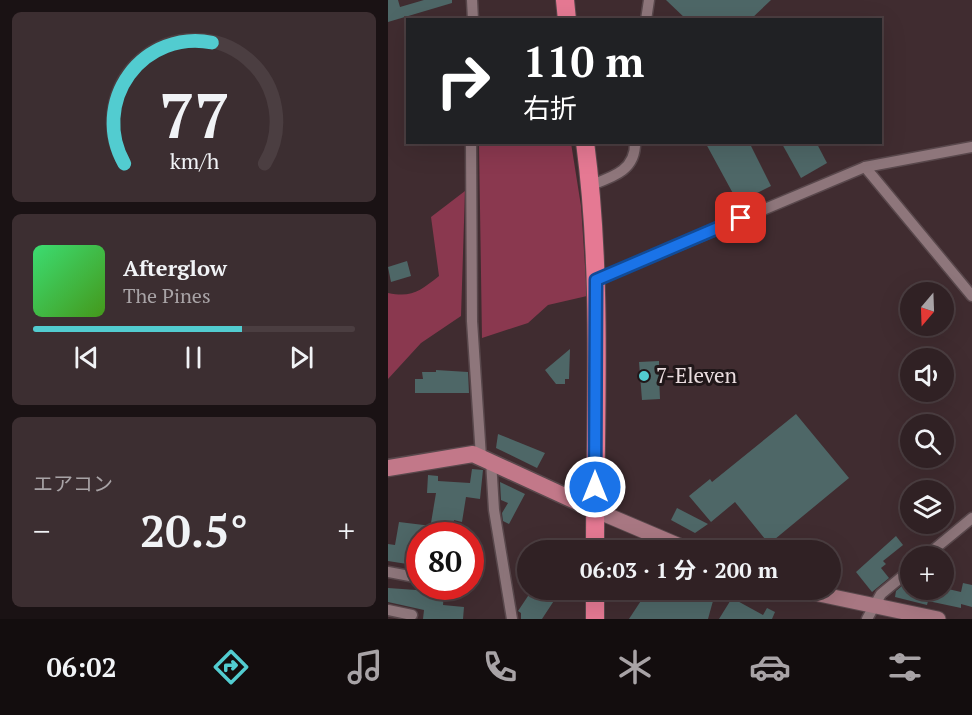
<!DOCTYPE html>
<html lang="ja">
<head>
<meta charset="utf-8">
<style>
	body { margin:0; font-family:"PT Serif","Noto Sans JP",serif; background:#3c2e31; color:#f1f3f6; height:100vh; display:flex; flex-direction:column; font-size:22px; white-space:nowrap }
	* { box-sizing:border-box; margin:0 }
	p { font-size:20px; color:#a8a3a6 }
	.icon { flex:none; width:33px; height:33px; fill:none; stroke:currentColor; stroke-width:2; stroke-linecap:round; stroke-linejoin:round }
	.map { position:relative; flex:1; overflow:hidden }
	.details { display:flex; flex-direction:column; gap:12px; padding:12px; background:#1a1214; width:388px }
	.details>* { flex:none }
	.top-card { position:absolute; left:18px; top:18px; width:476px; height:126px; border-radius:0px; box-shadow:0 6px 24px #0002,0 0 0 2px #4b3e41; background:#202124; color:#fff; overflow:hidden }
	.needle { width:39px; rotate:199deg }
	.fabs { position:absolute; left:512px; top:282px; display:grid; gap:12px }
	.fabs a { display:grid; place-items:center; width:54px; height:54px; border-radius:50%; background:#302124; box-shadow:0 6px 24px #0002,0 0 0 2px #4b3e41; font-size:30px }
	.speed { position:absolute; left:18px; top:522px; display:flex; gap:12px; font-size:30px; font-weight:700; text-align:center }
	.speed>* { display:grid; place-content:center; width:78px; height:78px; border-radius:50%; background:#302124; box-shadow:0 6px 24px #0002,0 0 0 2px #4b3e41; line-height:1 }
	.speed .limit { border:9px solid #d22; background:#fff; color:#111 }
	.pin { position:absolute; display:grid; place-items:center; width:51px; height:51px; color:#fff; margin:-26px; border-radius:12px; box-shadow:0 3px 9px #0006 }
	.me { position:absolute; width:66px; margin:-33px; rotate:0deg; stroke-linejoin:round; filter:drop-shadow(0 0 4px #0008) }
	.turn { display:flex; align-items:center; gap:21px; height:126px; padding:0 18px; font-size:27px }
	.turn .icon { width:78px; height:78px; stroke-width:2.5 }
	.turn b { display:block; font-size:42px; line-height:51px }
	.big { font-size:45px; font-weight:700; line-height:1.1 }
	.details .card { flex:1; display:flex; flex-direction:column; justify-content:center; gap:9px; min-width:0; padding:0 21px; border-radius:9px; background:#3c2e31 }
	.details .dial { align-items:center; gap:0 }
	.dial svg { height:156px; overflow:visible; fill:none; stroke:#4b3e41; stroke-width:7; stroke-linecap:round; text-anchor:middle }
	.dial text { fill:#f1f3f6; stroke:none }
	.song { display:flex; align-items:center; gap:18px }
	.cover { width:72px; height:72px; border-radius:9px; background:linear-gradient(135deg,hsl(140 70% 55%),hsl(100 70% 35%)) }
	.played { height:6px; border-radius:3px; background:linear-gradient(90deg,#52ccd0 65%,#4b3e41 65%) }
	.keys { display:flex; justify-content:space-around; direction:ltr }
	.heat { display:flex; justify-content:space-between; align-items:center; font-size:33px; direction:ltr }
	.trip { position:absolute; left:129px; top:540px; width:324px; height:60px; border-radius:30px; background:#302124; box-shadow:0 6px 24px #0002,0 0 0 2px #4b3e41; font-weight:700; line-height:60px; text-align:center }
	.tab-bar { display:flex; height:96px; justify-content:space-around; align-items:center; background:#130d0e; color:#a8a3a6 }
	.tab-bar .icon { width:42px; height:42px }
	.tab-bar .current { color:#52ccd0 }
	.tab-bar b { font-size:27px; color:#f1f3f6 }
	main { display:flex; flex:1; min-height:0 }
	.map>svg:first-child { display:block }
</style>
</head>
<body>
<main>
<section class="details">
<div class="card dial"><svg viewBox="0 0 100 80">
<path d="M14 69A42 42 0 1 1 86 69"/>
<path d="M14 69A42 42 0 0 1 59 7" stroke="#52ccd0"/>
<text x="50" y="56" font-size="32" font-weight="700">77</text>
<text x="50" y="72" font-size="11">km/h</text>
</svg></div>
<div class="card">
<div class="song"><i class="cover"></i><div><b>Afterglow</b><p>The Pines</p></div></div>
<div class="played"></div>
<div class="keys"><svg class="icon" aria-label="previous" viewBox="0 0 24 24"><path d="M18 5L8 12l10 7zM5 5v14"/></svg><svg class="icon" aria-label="pause" viewBox="0 0 24 24"><path d="M8 5v14M16 5v14"/></svg><svg class="icon" aria-label="next" viewBox="0 0 24 24"><path d="M6 5l10 7-10 7zM19 5v14"/></svg></div>
</div>
<div class="card"><p>エアコン</p>
<div class="heat"><a>−</a><b class="big">20.5°</b><a>+</a></div>
</div>
</section>
<div class="map">
<svg width="584" height="619" viewBox="0 0 584 619">
	<rect width="100%" height="100%" fill="#402c30"/>
	<g fill="#8a384f">
		<path d="M91,143H183L193,206L199,296L160,305L140,323L94,338Z"/>
		<path d="M77,191L73,316L33,343L0,379V293C24,298 32,291 51,276L43,217Z"/>
	</g>
	<g fill="#4e6767">
		<path d="M0,0H10L12,7L36,0H64V3L0,22Z"/>
		<path d="M278,0H383L362,20H299Z"/>
		<path d="M317,142H361L383,186L367,194L371,203L354,210Z"/>
		<path d="M393,142H428L439,163L413,178Z"/>
		<path d="M19,261L23,276L3,282L0,267Z"/>
		<path d="M182,349L181,379H177V384H168L157,370Z"/>
		<path d="M271,361V365H275V376H271L272,399L254,400L251,362Z"/>
		<path d="M48,370L80,372L81,393H27V379H35L34,372H48Z"/>
		<path d="M408,414L461,478L381,544L347,502L323,522L301,496L322,479L324,482Z"/>
		<path d="M110,434L157,453L149,468L108,448Z"/>
		<path d="M84,469L95,470L92,499L78,497L74,522L66,520L65,526L43,523L48,493H39L40,475L50,476V481L82,483Z"/>
		<path d="M112,482L137,494L121,524L115,521L114,513L120,503L113,500Z"/>
		<path d="M289,508L320,524L307,533L283,520Z"/>
		<path d="M11,522L52,527L50,536H32V566L0,561V544L7,545Z"/>
		<path d="M508,536L515,545L495,561L498,564L493,568L501,578L484,592L468,572Z"/>
		<path d="M575,583L584,585V607L573,604V608L540,601L539,605L507,597L508,591L515,585L522,587V590L556,588L573,592Z"/>
		<path d="M0,588L56,592L55,605L76,607L75,619H35L36,610L0,602Z"/>
		<path d="M144,590H173L154,619H133V613L130,611Z"/>
		<path d="M260,590H328L320,619H241Z"/>
		<path d="M344,598L375,615L379,608L387,612L384,619H331Z"/>
	</g>
	<g fill="none" stroke-linecap="round" stroke-linejoin="round">
		<defs>
			<g id="street">
				<path d="M84,0L85,20"/>
				<path d="M258,20L261,0"/>
				<path d="M83,142L84,321L93,457"/>
				<path d="M477,167L584,296"/>
				<path d="M203,185C225,177 248,170 247,142"/>
				<path d="M208,280L477,167L584,147"/>
				<path d="M103,461L106,510L124,619"/>
				<path d="M538,556L584,518"/>
				<path d="M0,572L32,578"/>
				<path d="M0,610L24,615"/>
				<path d="M479,619L493,594L522,570"/>
			</g>
			<g id="secondary">
				<path d="M207,510L301,550"/>
				<path d="M412,590L550,619"/>
			</g>
			<path id="primary" d="M0,468L85,454L207,510"/>
			<g id="highway">
				<path d="M177,0L179,20"/>
				<path d="M197,142C215,277 207,415 207,550"/>
				<path d="M207,590V619"/>
			</g>
		</defs>
		<use href="#street" stroke="#59484c" stroke-width="13"/>
		<use href="#secondary" stroke="#59484c" stroke-width="17"/>
		<use href="#primary" stroke="#59484c" stroke-width="19"/>
		<use href="#highway" stroke="#59484c" stroke-width="20"/>
		<use href="#street" stroke="#8e767b" stroke-width="10"/>
		<use href="#secondary" stroke="#a87782" stroke-width="15"/>
		<use href="#primary" stroke="#c27889" stroke-width="16"/>
		<use href="#highway" stroke="#e57993" stroke-width="18"/>
	</g>
	<g fill="none" stroke-linecap="round" stroke-linejoin="round">
		<defs>
			<path id="route" d="M207,487L208,280L353,218"/>
		</defs>
		<use href="#route" stroke="#114b97" stroke-width="15"/>
		<use href="#route" stroke="#1a73e8" stroke-width="10"/>
	</g>
	<circle fill="#52ccd0" stroke="#201719" stroke-width="2" cx="256" cy="376" r="6"/>
	<g text-anchor="middle" stroke-width="6" stroke-linejoin="round" paint-order="stroke">
		<g font-size="21" fill="#eadddf" stroke="#201719" text-anchor="start">
			<text x="268" y="383">7-Eleven</text>
		</g>
	</g>
</svg>
<div class="fabs">
<a><svg class="needle" viewBox="-14 -14 28 28"><path d="M0-13l5 13h-10z" fill="#e53935"/><path d="M0 13l5-13h-10z" fill="#a8a3a6"/></svg></a>
<a><svg class="icon" aria-label="sound" viewBox="0 0 24 24"><path d="M4 9h4l5-4v14l-5-4H4zM17 9q2 3 0 6"/></svg></a>
<a><svg class="icon" aria-label="search" viewBox="0 0 24 24"><circle cx="10" cy="10" r="6"/><path d="M15 15l6 6"/></svg></a>
<a><svg class="icon" aria-label="layers" viewBox="0 0 24 24"><path d="M12 4l9 5-9 5-9-5zM3 14l9 5 9-5"/></svg></a>
<a>+</a>
</div>
<div class="speed"><div class="limit">80</div></div>
<div class="pin" style="left:353px;top:218px;background:#d93025"><svg class="icon" aria-label="arrive" viewBox="0 0 24 24"><path d="M6 21V4h12l-3 4 3 4H6"/></svg></div>
<svg class="me" style="left:207px;top:487px" viewBox="-20 -20 40 40"><circle r="17" fill="#1a73e8" stroke="#fff" stroke-width="3"/><path d="M0-11L8 9 0 5-8 9z" fill="#fff"/></svg>
<div class="trip">06:03 · 1 分 · 200 m</div>
<div class="top-card">
<div class="turn"><svg class="icon" aria-label="right" viewBox="0 0 24 24"><path d="M7 20v-9h11M14 6l5 5-5 5"/></svg><div><b>110 m</b>右折</div></div>
</div>
</div>
</main>
<nav class="tab-bar">
<b>06:02</b>
<svg class="icon current" aria-label="directions" viewBox="0 0 24 24"><path d="M12 3l9 9-9 9-9-9zM9 14v-3h6M13 9l2 2-2 2"/></svg>
<svg class="icon" aria-label="music" viewBox="0 0 24 24"><path d="M9 18V5l10-2v13"/><circle cx="6" cy="18" r="3"/><circle cx="16" cy="16" r="3"/></svg>
<svg class="icon" aria-label="phone" viewBox="0 0 24 24"><path d="M5 4h4l2 5-3 2q2 4 5 5l2-3 5 2v4C11 20 4 13 5 4z"/></svg>
<svg class="icon" aria-label="climate" viewBox="0 0 24 24"><path d="M12 3v18M4 7l16 10M4 17L20 7"/></svg>
<svg class="icon" aria-label="car" viewBox="0 0 24 24"><path d="M5 17H2v-5l4-1 3-4h7l3 4 3 1v5h-3M9 17h6M6 11h13"/><circle cx="7" cy="17" r="2"/><circle cx="17" cy="17" r="2"/></svg>
<svg class="icon" aria-label="filters" viewBox="0 0 24 24"><path d="M4 7h16M4 17h16"/><circle cx="9" cy="7" r="2"/><circle cx="15" cy="17" r="2"/></svg>
</nav>
</body>
</html>
